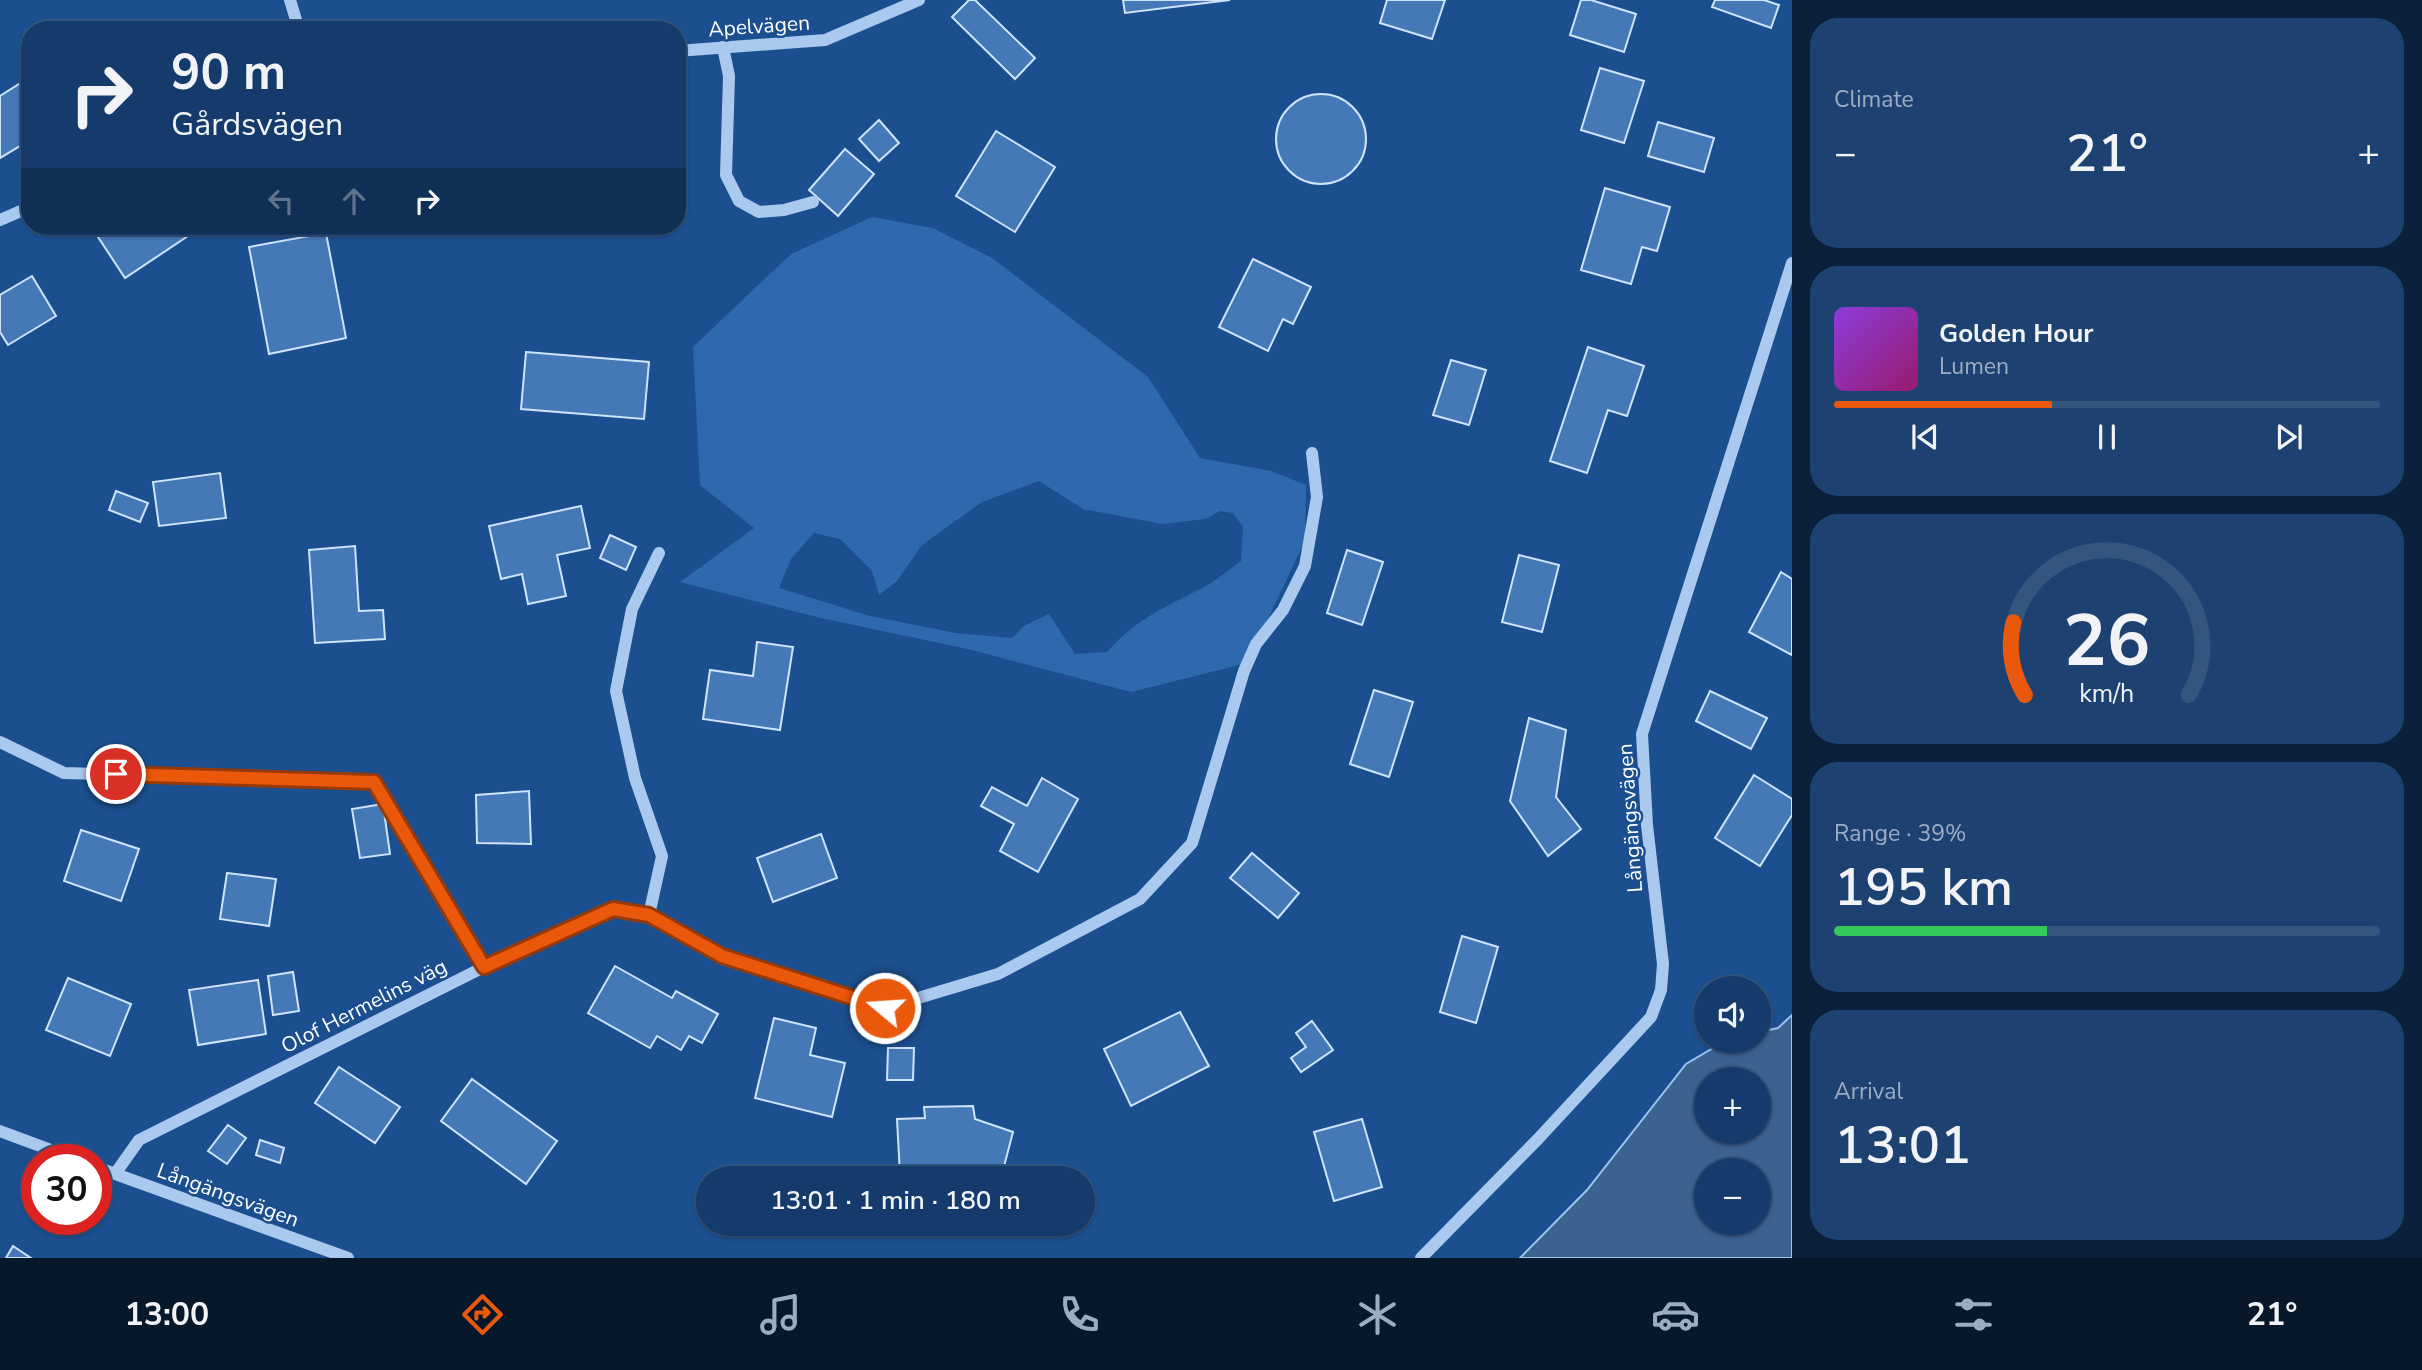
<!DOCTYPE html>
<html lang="en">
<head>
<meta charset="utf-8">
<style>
	body { margin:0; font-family:"Nunito Sans",sans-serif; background:#1d4271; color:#f1f3f6; height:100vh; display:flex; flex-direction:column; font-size:26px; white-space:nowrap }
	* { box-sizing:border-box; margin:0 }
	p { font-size:23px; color:#9dadc1 }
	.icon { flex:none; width:38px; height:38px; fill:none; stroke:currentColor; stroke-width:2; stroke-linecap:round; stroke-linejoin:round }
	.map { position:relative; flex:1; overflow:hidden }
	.details { display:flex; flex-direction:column; gap:18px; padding:18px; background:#0b203b; width:630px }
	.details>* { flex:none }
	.guide { position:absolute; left:21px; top:21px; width:665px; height:214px; border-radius:28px; box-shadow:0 2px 5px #0004,0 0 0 2px #33557e; background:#143b6b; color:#f1f3f6; overflow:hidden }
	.controls { position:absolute; left:1694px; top:976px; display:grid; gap:14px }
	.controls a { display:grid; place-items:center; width:77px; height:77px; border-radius:50%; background:#143b6b; box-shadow:0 2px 5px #0004,0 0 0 2px #33557e; font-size:35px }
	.speed { position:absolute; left:21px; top:1144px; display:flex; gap:14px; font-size:35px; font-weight:700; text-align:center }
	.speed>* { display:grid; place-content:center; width:91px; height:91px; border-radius:50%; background:#143b6b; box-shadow:0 2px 5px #0004,0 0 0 2px #33557e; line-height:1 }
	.speed .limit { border:10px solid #d22; background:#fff; color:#111 }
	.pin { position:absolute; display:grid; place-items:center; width:60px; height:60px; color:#fff; margin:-30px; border:4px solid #fff; border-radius:50%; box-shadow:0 2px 7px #0007 }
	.me { position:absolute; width:77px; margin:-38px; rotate:288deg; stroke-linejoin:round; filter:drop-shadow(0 0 5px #0008) }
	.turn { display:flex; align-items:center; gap:24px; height:147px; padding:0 35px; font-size:32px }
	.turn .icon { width:91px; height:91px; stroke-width:2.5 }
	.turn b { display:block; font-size:49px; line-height:60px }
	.lanes { display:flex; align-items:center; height:66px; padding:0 35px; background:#0003; justify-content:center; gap:35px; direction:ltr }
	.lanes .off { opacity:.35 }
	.big { font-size:52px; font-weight:600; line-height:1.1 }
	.details .widget { flex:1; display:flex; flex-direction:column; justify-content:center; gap:10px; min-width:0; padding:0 24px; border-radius:28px; background:#1d4271 }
	.details .dial { align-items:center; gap:0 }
	.dial svg { height:182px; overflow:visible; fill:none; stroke:#33557e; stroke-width:7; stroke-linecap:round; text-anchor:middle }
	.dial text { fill:#f1f3f6; stroke:none }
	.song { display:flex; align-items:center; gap:21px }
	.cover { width:84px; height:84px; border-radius:10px; background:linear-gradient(135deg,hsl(270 70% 55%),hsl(320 70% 35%)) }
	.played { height:7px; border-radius:4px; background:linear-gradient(90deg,#ea580c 40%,#33557e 40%) }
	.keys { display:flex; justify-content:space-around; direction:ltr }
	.heat { display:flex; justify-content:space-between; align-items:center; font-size:38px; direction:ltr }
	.charge { height:10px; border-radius:5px; background:linear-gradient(90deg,#34c759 39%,#33557e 0) }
	.trip { position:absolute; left:696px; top:1166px; width:399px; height:70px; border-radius:35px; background:#143b6b; box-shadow:0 2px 5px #0004,0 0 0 2px #33557e; font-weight:600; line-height:70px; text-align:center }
	.tabs { display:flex; height:112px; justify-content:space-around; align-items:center; background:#08182b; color:#9dadc1 }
	.tabs .icon { width:49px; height:49px }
	.tabs .on { color:#ea580c }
	.tabs b { font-size:32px; color:#f1f3f6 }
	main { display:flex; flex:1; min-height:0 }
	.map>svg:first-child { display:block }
</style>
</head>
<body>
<main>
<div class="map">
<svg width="1792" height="1258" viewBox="0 0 1792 1258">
	<rect width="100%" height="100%" fill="#1b4f8f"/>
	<path fill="#2e69ad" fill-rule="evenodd" d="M872,217L933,228L992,258L1148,377L1200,458L1271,471L1306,485L1305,541L1247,663L1131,692L968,649L825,619L680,582L754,528L700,485L693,347L791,254ZM1039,481L1083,509L1162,524L1206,519L1220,511L1233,513L1243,527L1241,561C1230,569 1218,579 1206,586C1166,607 1138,617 1107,652L1075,654L1049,614L1024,626L1012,638L956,633L870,616L779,588L791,559L814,533L840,539L872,571L879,595L897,581L922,545L982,502Z"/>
	<path fill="#3c6290" stroke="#9cc4f0" stroke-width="2" fill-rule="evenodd" d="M1792,1015V1258H1520L1587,1190L1686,1064L1725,1041H1759V1032L1778,1028ZM1706,1080H1759V1132H1706ZM1706,1171H1759V1223H1706Z"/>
	<g fill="#4478b7" stroke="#cfe3fa" stroke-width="2">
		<path d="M969,0H975L1035,58L1015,79L952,17Z"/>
		<path d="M1123,0H1230L1125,13Z"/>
		<path d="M1387,0H1445L1432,39L1380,23Z"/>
		<path d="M1581,0H1591L1636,14L1624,52L1570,35Z"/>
		<path d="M1715,0H1764L1779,5L1771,28L1712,7Z"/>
		<path d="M1600,68L1644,81L1624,143L1581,130Z"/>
		<path d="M30,77V140L0,158V96Z"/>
		<circle cx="1321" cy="139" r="45"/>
		<path d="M879,120L899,143L879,161L859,139Z"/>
		<path d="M1658,122L1714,138L1704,172L1648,156Z"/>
		<path d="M996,131L1055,167L1015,232L956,196Z"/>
		<path d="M845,149L874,174L838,216L809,190Z"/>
		<path d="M1605,188L1670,207L1657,251L1642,247L1631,284L1581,270Z"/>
		<path d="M115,226H203L125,278L98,237Z"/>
		<path d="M326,233L346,338L269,354L249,247Z"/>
		<path d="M1253,259L1311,287L1293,324L1283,319L1268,351L1219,327Z"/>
		<path d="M32,276L56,316L8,345L0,332V295Z"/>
		<path d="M1588,347L1644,366L1627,416L1608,410L1587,473L1550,461Z"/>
		<path d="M526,352L649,362L644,419L521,409Z"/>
		<path d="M1451,360L1486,370L1469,425L1433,415Z"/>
		<path d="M220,473L226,518L159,526L153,482Z"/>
		<path d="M116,491L148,503L140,522L109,510Z"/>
		<path d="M581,506L590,548L557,555L566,596L528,604L522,574L501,579L489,526Z"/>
		<path d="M610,535L636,547L626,570L600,558Z"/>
		<path d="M355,546L359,611L383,610L385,639L315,643L309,550Z"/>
		<path d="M1347,550L1383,562L1362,625L1327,613Z"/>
		<path d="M1519,555L1559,565L1542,632L1502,622Z"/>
		<path d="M1781,572L1792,579V655L1749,632Z"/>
		<path d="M757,642L793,647L780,730L703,719L710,670L753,676Z"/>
		<path d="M1374,690L1413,702L1389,777L1350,764Z"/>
		<path d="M1710,691L1767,718L1751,749L1696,721Z"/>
		<path d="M1529,718L1566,730L1556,797L1581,829L1548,856L1510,801Z"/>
		<path d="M1754,775L1792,799V815L1760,866L1715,838Z"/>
		<path d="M1042,778L1078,799L1038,872L1000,851L1014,824L981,806L992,787L1027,806Z"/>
		<path d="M529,791L531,844L477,843L476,795Z"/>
		<path d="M383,804L390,854L360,858L352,809Z"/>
		<path d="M81,830L139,849L121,901L64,881Z"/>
		<path d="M821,834L837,878L773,902L757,858Z"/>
		<path d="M1252,853L1299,893L1278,918L1230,878Z"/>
		<path d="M227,873L276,879L269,926L220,919Z"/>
		<path d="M1462,936L1498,947L1476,1023L1440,1012Z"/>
		<path d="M615,966L672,998L676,991L718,1014L702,1043L689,1036L681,1050L657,1036L650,1048L588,1013Z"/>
		<path d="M293,972L299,1011L273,1015L268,976Z"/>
		<path d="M68,978L131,1004L110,1056L46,1030Z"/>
		<path d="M258,980L266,1034L198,1045L189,990Z"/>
		<path d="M1180,1012L1209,1066L1131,1106L1104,1049Z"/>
		<path d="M774,1018L816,1028L810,1055L845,1063L832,1117L755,1098Z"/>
		<path d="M1312,1021L1333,1050L1301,1072L1291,1058L1306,1047L1296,1033Z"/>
		<path d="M888,1048H914L913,1080H887Z"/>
		<path d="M339,1067L400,1107L375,1143L315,1103Z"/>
		<path d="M472,1079L557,1141L526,1184L441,1121Z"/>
		<path d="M973,1106L975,1119L1013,1132L1001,1178L961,1171L900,1175L897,1119L925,1118L924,1107Z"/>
		<path d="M1362,1119L1382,1187L1334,1201L1314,1132Z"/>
		<path d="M228,1125L246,1138L227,1164L208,1151Z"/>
		<path d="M260,1140L284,1148L280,1163L256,1155Z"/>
		<path d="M13,1246L31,1258H6Z"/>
	</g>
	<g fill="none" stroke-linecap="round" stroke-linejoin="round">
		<g stroke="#a9c9ee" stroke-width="12">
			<path d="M290,0L299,30"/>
			<path d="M723,47L729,76L726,175L739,201L759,212L784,210L813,202"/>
			<path d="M677,51L825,40L919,0"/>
			<path d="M0,220L30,207"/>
			<path d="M0,742L64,773L375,782L484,967"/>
			<path d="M649,915L662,856L635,778L616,691L632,609L659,553"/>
			<path d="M0,1131L78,1160"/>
			<path d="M96,1167L348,1258"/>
			<path d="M115,1174L139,1140L484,967L613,909L649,915L722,956L885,1008L998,974L1140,899L1192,843L1244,671L1256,644L1283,610L1305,566L1317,497L1312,453"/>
			<path d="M1421,1258L1538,1139L1651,1017L1661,990L1663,964L1647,825L1642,734L1792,263"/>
		</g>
	</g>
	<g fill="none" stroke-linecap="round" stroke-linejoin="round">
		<defs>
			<path id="route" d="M116,774L374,782L484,967L613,909L649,915L722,956L885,1008"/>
		</defs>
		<use href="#route" stroke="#983908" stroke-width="18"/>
		<use href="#route" stroke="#ea580c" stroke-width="12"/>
	</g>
	<g text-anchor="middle" stroke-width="5" stroke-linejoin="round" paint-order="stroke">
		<g font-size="21" fill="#fff" stroke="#1b4f8f">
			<text transform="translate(759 26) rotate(-4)" y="7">Apelvägen</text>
			<text transform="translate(1630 818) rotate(-94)" y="7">Långängsvägen</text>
			<text transform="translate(364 1006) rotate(-27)" y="7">Olof Hermelins väg</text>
			<text transform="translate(228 1195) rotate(20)" y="7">Långängsvägen</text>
		</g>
	</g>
</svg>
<div class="controls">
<a><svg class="icon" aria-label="sound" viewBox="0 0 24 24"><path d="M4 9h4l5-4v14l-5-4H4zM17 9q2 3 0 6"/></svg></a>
<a>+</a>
<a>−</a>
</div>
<div class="speed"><div class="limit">30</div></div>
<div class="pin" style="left:116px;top:774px;background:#d93025"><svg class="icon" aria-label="arrive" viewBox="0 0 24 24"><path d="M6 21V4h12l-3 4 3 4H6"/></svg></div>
<svg class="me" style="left:885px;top:1008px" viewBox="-20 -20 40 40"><circle r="17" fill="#ea580c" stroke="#fff" stroke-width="3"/><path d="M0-11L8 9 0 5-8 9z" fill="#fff"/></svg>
<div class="trip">13:01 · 1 min · 180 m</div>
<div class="guide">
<div class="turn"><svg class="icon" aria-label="right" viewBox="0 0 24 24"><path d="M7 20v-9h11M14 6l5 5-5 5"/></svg><div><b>90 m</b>Gårdsvägen</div></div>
<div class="lanes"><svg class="icon off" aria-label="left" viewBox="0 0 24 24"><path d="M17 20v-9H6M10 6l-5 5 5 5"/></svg><svg class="icon off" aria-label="ahead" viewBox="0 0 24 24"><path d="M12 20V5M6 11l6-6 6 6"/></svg><svg class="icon" aria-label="right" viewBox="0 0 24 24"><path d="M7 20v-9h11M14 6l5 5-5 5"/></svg></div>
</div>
</div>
<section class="details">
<div class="widget"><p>Climate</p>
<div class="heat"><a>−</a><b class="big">21°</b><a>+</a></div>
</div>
<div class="widget">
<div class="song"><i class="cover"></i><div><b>Golden Hour</b><p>Lumen</p></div></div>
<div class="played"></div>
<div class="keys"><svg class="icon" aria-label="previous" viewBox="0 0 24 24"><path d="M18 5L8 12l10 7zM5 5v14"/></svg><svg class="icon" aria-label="pause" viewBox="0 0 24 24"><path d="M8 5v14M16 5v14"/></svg><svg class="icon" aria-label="next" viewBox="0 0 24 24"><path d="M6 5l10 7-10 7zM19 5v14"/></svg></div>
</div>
<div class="widget dial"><svg viewBox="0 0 100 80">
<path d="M14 69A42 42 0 1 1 86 69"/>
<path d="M14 69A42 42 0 0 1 9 37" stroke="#ea580c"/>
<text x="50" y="56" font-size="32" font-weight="700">26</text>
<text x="50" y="72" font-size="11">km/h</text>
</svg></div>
<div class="widget"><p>Range · 39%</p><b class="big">195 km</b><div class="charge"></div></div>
<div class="widget"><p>Arrival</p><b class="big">13:01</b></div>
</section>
</main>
<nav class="tabs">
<b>13:00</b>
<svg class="icon on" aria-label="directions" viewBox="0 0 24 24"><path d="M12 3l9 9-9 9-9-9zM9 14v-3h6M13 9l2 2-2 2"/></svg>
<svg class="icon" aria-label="music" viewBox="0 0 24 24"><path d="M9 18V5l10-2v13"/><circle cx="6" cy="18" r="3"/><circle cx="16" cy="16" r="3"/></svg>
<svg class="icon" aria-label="phone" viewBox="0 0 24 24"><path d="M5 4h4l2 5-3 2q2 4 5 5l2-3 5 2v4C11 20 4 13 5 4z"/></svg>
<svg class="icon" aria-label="climate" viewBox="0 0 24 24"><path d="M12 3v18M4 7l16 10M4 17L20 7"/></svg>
<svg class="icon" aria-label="car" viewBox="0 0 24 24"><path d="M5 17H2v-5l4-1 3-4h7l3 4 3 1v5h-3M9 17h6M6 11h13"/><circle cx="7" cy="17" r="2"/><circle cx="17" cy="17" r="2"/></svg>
<svg class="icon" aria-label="filters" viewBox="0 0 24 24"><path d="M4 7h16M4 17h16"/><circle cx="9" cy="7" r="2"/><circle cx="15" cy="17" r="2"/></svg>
<b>21°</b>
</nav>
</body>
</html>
